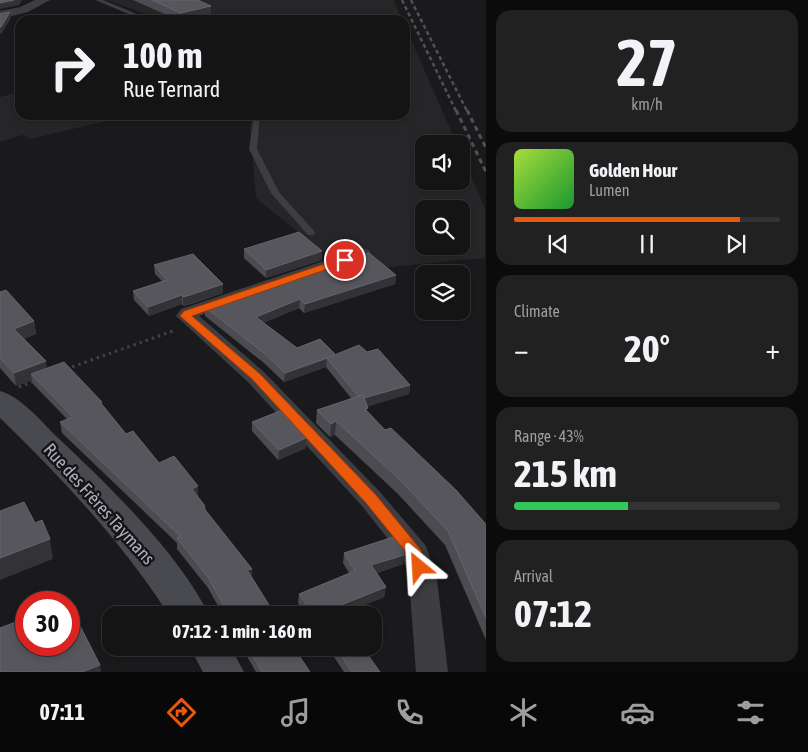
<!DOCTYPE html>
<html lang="en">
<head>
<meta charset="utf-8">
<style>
	body { margin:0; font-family:"Asap Condensed",sans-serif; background:#212122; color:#f1f3f6; height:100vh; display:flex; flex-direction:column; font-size:19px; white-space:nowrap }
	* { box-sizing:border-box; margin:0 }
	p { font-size:16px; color:#9d9ea0 }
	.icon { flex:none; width:28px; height:28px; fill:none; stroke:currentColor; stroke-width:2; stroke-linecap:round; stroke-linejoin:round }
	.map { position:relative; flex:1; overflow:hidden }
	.details { display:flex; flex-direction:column; gap:10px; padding:10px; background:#0b0b0c; width:322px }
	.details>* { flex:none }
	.banner { position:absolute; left:15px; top:15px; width:395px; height:105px; border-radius:15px; box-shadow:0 2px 8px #0003,0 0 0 1px #333334; background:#141415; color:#f1f3f6; overflow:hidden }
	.fabs { position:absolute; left:415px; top:135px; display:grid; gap:10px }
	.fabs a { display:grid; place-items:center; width:55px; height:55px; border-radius:10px; background:#141415; box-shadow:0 2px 8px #0003,0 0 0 1px #333334; font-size:25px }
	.speed { position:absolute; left:15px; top:591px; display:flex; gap:10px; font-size:25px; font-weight:700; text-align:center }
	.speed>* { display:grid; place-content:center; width:65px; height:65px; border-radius:50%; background:#141415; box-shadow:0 2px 8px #0003,0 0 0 1px #333334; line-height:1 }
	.speed .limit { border:8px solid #d22; background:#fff; color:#111 }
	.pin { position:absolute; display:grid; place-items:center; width:42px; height:42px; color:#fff; margin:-21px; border:2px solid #fff; border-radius:50%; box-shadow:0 1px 5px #0007 }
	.me { position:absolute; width:55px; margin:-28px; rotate:333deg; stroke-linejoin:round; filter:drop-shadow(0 0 4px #0008) }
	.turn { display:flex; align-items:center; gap:18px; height:105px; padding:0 25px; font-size:22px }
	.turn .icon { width:65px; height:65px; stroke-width:2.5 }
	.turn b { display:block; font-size:35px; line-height:42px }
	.big { font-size:38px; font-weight:700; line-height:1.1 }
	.details .tile { flex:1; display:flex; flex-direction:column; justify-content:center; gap:8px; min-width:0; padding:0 18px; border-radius:15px; background:#212122 }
	.details .dial { align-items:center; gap:0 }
	.dial b { font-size:65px; line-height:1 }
	.song { display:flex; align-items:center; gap:15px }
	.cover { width:60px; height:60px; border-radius:8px; background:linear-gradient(135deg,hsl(80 70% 55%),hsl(130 70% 35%)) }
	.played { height:5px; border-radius:2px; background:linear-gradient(90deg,#ea580c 85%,#333334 85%) }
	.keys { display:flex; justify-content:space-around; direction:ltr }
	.heat { display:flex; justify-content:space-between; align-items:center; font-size:28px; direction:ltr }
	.charge { height:8px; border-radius:4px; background:linear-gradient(90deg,#34c759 43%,#333334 0) }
	.trip { position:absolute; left:102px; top:606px; width:280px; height:50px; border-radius:15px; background:#141415; box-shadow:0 2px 8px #0003,0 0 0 1px #333334; font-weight:700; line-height:50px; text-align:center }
	.dock { display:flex; height:80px; justify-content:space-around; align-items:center; background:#080808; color:#9d9ea0 }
	.dock .icon { width:35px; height:35px }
	.dock .on { color:#ea580c }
	.dock b { font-size:22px; color:#f1f3f6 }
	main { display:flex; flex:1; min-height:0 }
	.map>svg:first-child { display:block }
</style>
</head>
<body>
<main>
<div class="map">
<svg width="486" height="672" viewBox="0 0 486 672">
	<rect width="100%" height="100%" fill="#1a1a1c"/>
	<g fill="#262629" fill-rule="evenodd">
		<path d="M107,0H394L402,20H162Z"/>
		<path d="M405,26L457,144H424V181H461V153L485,208V258L378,268L352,246L324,253L256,198L250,127L254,115H405ZM424,209H461V246H424Z"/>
		<path d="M20,92V115H132L30,139L23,135L0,142V97Z"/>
	</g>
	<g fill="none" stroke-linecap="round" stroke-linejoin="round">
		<g stroke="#414247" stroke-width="3" stroke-dasharray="2.5 4" stroke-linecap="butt">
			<path d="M66,369L173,331"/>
			<path d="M19,387L34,381"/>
		</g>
		<g fill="#3d3d42" fill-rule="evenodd">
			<path d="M95,0H103L151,20H143Z"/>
			<path d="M254,115H260L257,149L279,192L314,231L315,233L314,235H308L271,193L249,149Z"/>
		</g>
		<g fill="#3d3d42" fill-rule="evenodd">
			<path d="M35,0H50L28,12L0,19V11L20,7Z"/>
			<path d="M362,248L369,250L371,254L369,258L199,316L264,372L380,492L426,546L437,579L448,672H416L409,579L403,558L362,506L248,382L176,316L181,309Z"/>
		</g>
		<g fill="#494a50" fill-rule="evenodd">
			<path d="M0,391C21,397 40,420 56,436C107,484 178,552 209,615H169C122,542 62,478 0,418Z"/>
			<path d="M190,648H231L244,672H203Z"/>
		</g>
		<g stroke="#505157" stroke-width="2.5" stroke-dasharray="4 3" stroke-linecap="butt">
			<path d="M402,0L456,111"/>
			<path d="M411,0L467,111"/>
		</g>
		<g stroke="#505157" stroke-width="3" stroke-dasharray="5 4" stroke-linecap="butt">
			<path d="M456,110L486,172"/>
			<path d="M467,110L486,148"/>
		</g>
	</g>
	<g fill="#4b4b51">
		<path d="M133,0H198L211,15L188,20H178Z"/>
		<path d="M225,115H247V117L226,118Z"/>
		<path d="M244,249L322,251V260L266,278L244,258Z"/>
		<path d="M154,265L223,293L191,304L183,306L182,304L149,316L134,300L133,291L162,281L155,274Z"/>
		<path d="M396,275L395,284L304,313L299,308L263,323L297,348L336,354L410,385L409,394L367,406V411L385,430L486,525V640L445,545L398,494L335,435L330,437L316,423L317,410L351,398L326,367L284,382L264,363L205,316V307L279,284V282Z"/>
		<path d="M0,292L34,321L36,334L24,339L47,368L102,402V405L126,434L198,497L205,506L206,511L252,577L269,605L268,609L273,615H223L208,588L177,549V543L62,433L60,422L67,419L33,384L32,380L16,386L0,368Z"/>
		<path d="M252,422L306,438V448L278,460L252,431Z"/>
		<path d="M344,553L404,555L403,564L377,573L386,587L384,597L341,615H306L298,603L299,594L349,573L343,563Z"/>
		<path d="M242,648H294L310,672H256Z"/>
		<path d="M328,648H363L380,672H344Z"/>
	</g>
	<g fill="#333337">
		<path d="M14,0H22L19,5L0,9V3Z"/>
		<path d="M211,6V15L188,20H181V13Z"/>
		<path d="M10,12L11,18L2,33L0,34V27Z"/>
		<path d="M322,251V260L266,278V270Z"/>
		<path d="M396,275L395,284L304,313L305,304Z"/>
		<path d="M223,284V293L183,306V297Z"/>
		<path d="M182,295V304L149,316L148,307Z"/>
		<path d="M300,299L299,308L255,326L256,317Z"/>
		<path d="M34,321L36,334L17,342L14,329Z"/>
		<path d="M336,355L327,358L326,367L284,382L285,373Z"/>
		<path d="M46,361L48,374H31L32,380L16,386L14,373Z"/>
		<path d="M410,385L409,394L360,409L361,399Z"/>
		<path d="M336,421L335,435L330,437L331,424Z"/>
		<path d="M306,438V448L278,460L279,450Z"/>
		<path d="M198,486V497L192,489Z"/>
		<path d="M50,539L53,559L0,580V558Z"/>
		<path d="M404,555L403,564L370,575L371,565Z"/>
		<path d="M252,569V579L247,570Z"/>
		<path d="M386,587L384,597L340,615L336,607Z"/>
		<path d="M100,665L101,672H82Z"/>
	</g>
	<g fill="#56565c" stroke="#64646b">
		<path d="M0,0H14L0,3Z"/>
		<path d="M152,0H198L211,6L181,13Z"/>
		<path d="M10,12L1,27H0V14Z"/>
		<path d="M299,232L322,251L266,270L244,249Z"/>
		<path d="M369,253L396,275L305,304L300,299L256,317L297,348L320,339L336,355L285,373L265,354L205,307L281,284L279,282Z"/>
		<path d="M193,254L223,284L190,295L183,297L182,295L148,307L133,291L167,280L154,265Z"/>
		<path d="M6,290L34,321L14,329L46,361L14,373L0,358V292Z"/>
		<path d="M359,345L367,352L378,349L410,385L364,398L363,395L358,396L327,358Z"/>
		<path d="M64,362L102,402H100L126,434L133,431L159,463L174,456L198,486L192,489L205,506L203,507L252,569L247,570L269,605L267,606L273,615H229L208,577L177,538L180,536L60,422L73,417L31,374Z"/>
		<path d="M363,395L368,408L365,409L385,430L391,428L456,490L484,522L486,525V618L448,531L400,480L336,421L331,424L317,410Z"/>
		<path d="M280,411L306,438L279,450L252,422Z"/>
		<path d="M24,502L35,523L42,520L50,539L0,558V511Z"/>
		<path d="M393,537L403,549L404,555L371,565L386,587L336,607L341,615H313L299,594L355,571L344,553Z"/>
		<path d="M74,614L100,665L82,672H0V628L26,618V645H69V616Z"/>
		<path d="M248,648H294L310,672H262Z"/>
		<path d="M336,648H363L380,672H352Z"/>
	</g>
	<path fill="#ea580c" stroke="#983908" d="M345,257L348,258V262L192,316L260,374L376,495L421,550L427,567L425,571L419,573L414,571L409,556L366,503L252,379L180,316L184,311Z"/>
	<g text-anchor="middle" stroke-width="5" stroke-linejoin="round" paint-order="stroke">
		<g font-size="18" fill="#adafba" stroke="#151417">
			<text transform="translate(99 504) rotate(48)" y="6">Rue des Frères Taymans</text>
		</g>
	</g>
</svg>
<div class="fabs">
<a><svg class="icon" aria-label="sound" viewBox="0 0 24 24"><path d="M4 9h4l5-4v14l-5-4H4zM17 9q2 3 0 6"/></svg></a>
<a><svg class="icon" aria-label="search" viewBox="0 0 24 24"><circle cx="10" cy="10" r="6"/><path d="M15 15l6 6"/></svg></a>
<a><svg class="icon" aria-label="layers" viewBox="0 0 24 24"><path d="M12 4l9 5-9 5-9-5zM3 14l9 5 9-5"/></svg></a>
</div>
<div class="speed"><div class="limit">30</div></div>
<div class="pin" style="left:345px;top:260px;background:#d93025"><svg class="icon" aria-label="arrive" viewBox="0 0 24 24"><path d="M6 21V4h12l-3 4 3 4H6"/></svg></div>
<svg class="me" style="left:419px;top:567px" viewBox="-20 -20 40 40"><path d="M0-17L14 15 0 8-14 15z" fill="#ea580c" stroke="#fff" stroke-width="4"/></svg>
<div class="trip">07:12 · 1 min · 160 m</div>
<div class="banner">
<div class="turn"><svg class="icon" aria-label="right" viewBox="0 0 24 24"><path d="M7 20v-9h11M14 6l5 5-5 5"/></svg><div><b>100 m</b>Rue Ternard</div></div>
</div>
</div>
<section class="details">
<div class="tile dial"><b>27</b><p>km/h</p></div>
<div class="tile">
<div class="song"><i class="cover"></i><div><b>Golden Hour</b><p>Lumen</p></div></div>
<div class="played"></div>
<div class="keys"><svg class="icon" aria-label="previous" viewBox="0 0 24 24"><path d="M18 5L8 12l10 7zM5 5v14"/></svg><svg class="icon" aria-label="pause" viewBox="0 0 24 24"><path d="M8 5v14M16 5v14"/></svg><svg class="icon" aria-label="next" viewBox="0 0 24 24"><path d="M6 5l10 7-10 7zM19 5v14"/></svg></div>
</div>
<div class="tile"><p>Climate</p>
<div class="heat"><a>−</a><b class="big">20°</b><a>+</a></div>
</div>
<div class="tile"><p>Range · 43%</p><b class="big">215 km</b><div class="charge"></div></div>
<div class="tile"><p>Arrival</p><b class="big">07:12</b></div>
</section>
</main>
<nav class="dock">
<b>07:11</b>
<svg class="icon on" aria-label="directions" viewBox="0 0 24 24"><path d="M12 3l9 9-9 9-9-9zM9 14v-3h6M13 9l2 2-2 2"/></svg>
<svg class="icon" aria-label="music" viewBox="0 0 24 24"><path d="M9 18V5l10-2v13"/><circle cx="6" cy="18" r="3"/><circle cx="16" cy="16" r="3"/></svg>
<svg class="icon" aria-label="phone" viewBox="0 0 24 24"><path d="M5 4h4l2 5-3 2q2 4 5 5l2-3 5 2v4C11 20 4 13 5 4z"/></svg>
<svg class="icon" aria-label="climate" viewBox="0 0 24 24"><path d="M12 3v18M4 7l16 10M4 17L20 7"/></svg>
<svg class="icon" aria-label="car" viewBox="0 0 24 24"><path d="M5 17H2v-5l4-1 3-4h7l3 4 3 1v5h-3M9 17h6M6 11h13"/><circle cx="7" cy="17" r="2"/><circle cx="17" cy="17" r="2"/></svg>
<svg class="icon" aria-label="filters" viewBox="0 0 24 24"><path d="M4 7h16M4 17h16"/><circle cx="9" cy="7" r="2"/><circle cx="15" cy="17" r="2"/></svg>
</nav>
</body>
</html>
